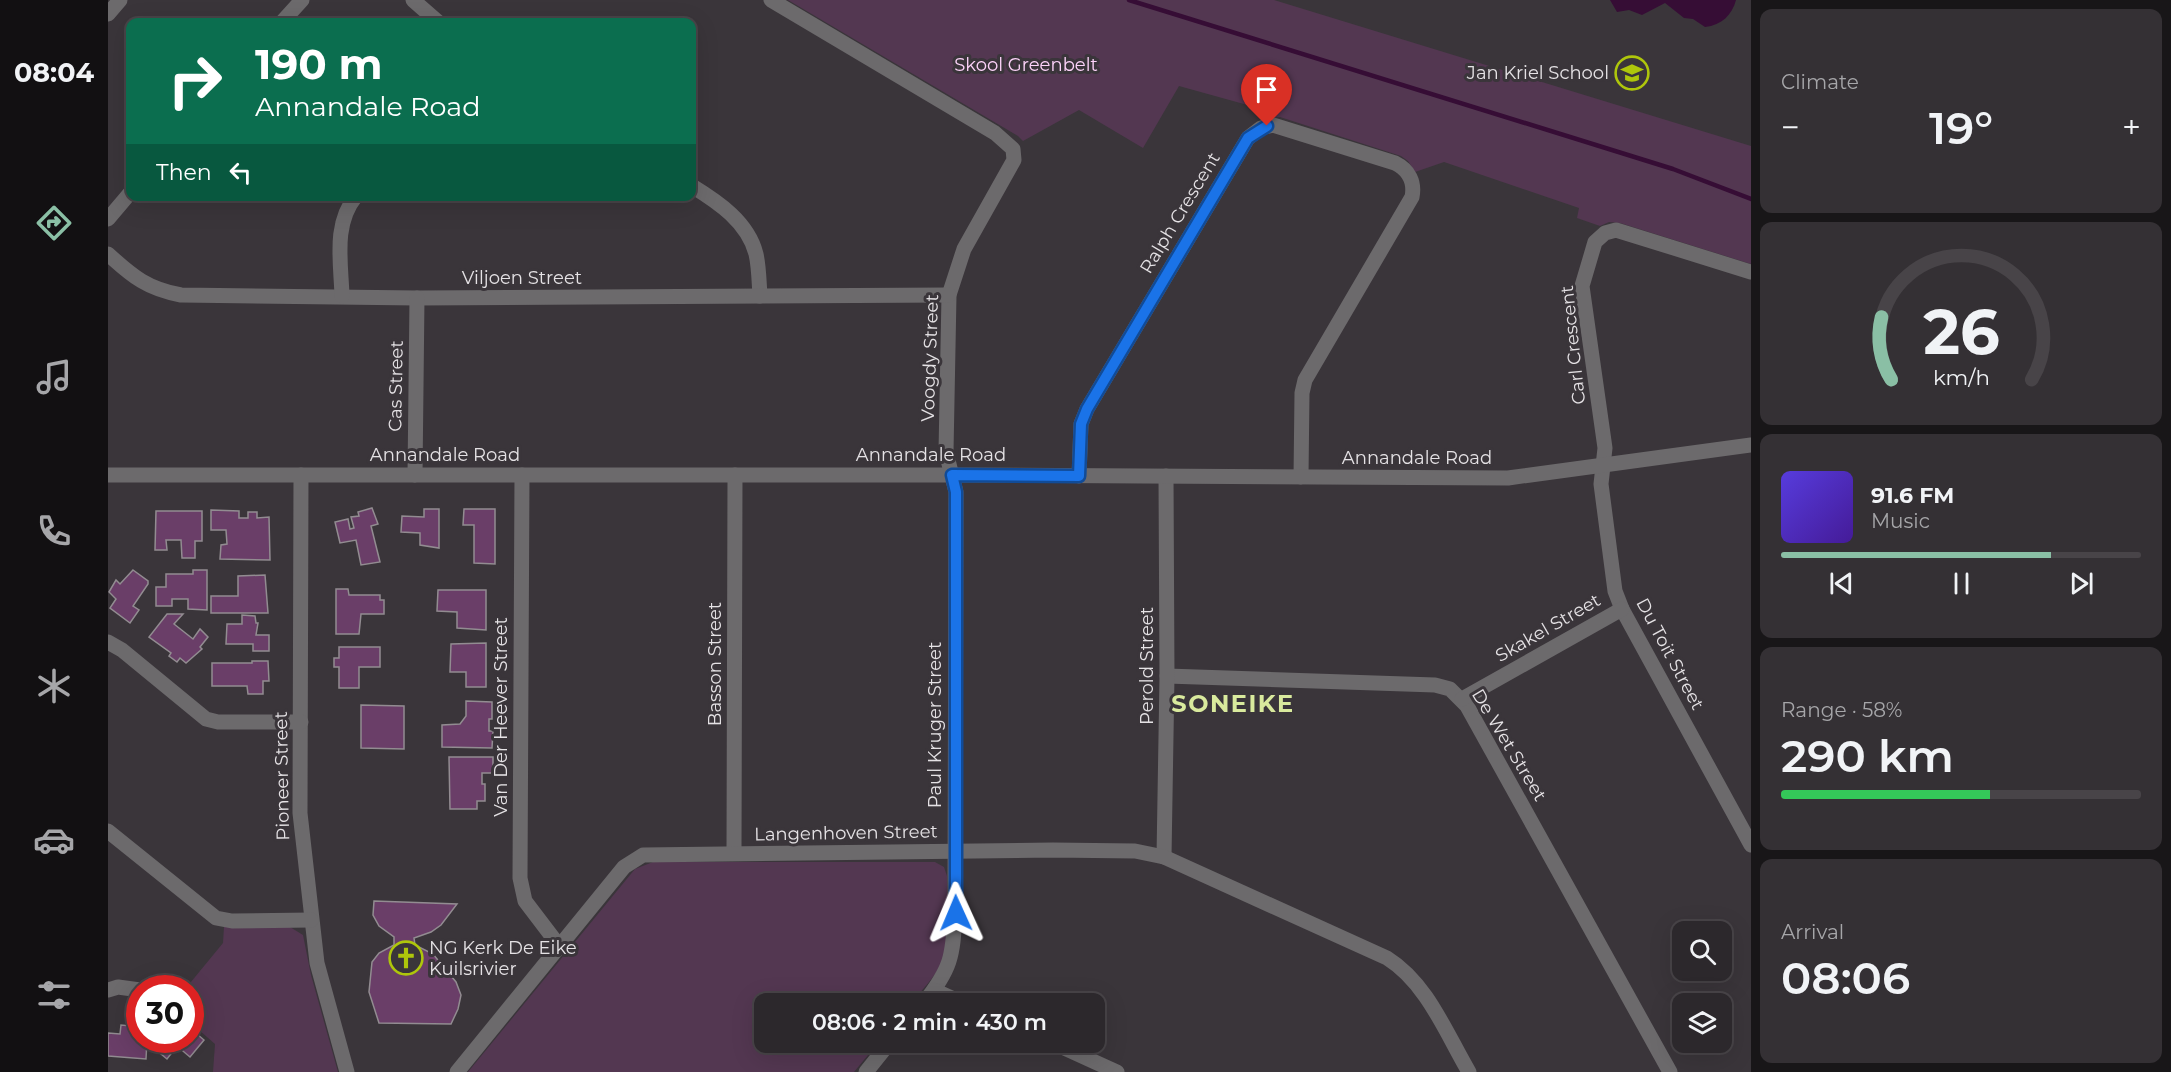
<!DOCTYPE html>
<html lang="en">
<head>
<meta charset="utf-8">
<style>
	body { margin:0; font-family:Montserrat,sans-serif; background:#343034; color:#f1f3f6; height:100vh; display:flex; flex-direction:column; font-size:22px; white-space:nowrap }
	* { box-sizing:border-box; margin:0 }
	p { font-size:20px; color:#a6a6a9 }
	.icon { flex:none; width:33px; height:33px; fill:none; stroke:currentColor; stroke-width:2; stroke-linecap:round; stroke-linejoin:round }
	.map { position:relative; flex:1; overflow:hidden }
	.details { display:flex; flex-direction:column; gap:9px; padding:9px; background:#181618; width:420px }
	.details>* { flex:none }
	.hud { position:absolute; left:18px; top:18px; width:570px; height:183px; border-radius:12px; box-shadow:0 6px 24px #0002,0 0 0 2px #484448; background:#0b6e4f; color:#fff; overflow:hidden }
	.fabs { position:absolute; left:1564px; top:921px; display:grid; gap:12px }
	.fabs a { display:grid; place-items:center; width:60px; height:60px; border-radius:12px; background:#2c282c; box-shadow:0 6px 24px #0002,0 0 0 2px #484448; font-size:30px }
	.speed { position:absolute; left:18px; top:975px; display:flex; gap:12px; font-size:30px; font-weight:700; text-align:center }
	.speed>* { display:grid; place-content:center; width:78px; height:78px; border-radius:50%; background:#2c282c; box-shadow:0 6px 24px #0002,0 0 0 2px #484448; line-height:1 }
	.speed .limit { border:9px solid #d22; background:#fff; color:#111 }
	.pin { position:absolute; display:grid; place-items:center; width:51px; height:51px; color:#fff; margin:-62px -26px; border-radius:50% 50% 50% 0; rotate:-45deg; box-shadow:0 0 6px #0007 }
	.pin .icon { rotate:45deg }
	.me { position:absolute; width:66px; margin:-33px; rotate:359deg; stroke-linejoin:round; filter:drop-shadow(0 0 4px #0008) }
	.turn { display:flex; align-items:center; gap:21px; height:126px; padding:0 30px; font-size:27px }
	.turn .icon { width:78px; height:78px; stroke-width:2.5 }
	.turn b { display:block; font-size:42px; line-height:51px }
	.then { display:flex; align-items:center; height:57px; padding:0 30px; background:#0003; gap:12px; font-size:22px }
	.big { font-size:45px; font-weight:600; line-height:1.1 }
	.details .widget { flex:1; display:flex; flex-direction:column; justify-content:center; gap:9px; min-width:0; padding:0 21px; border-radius:12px; background:#343034 }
	.details .dial { align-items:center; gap:0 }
	.dial svg { height:156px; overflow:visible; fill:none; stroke:#484448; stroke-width:7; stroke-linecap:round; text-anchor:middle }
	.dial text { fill:#f1f3f6; stroke:none }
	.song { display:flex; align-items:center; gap:18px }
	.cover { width:72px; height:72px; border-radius:9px; background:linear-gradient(135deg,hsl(250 70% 55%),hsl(260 70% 35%)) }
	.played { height:6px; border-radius:3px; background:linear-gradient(90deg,#8abfa5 75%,#484448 75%) }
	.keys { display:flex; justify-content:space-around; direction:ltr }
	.heat { display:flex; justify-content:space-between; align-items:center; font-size:33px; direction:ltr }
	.charge { height:9px; border-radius:4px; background:linear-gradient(90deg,#34c759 58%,#484448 0) }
	.trip { position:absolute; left:646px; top:993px; width:351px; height:60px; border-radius:12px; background:#2c282c; box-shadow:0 6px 24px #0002,0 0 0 2px #484448; font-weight:600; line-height:60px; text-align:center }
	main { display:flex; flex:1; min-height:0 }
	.menu { display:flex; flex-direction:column; width:108px; justify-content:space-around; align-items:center; background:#121012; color:#a6a6a9 }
	.menu .icon { width:42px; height:42px }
	.menu .selected { color:#8abfa5 }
	.menu b { font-size:27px; color:#f1f3f6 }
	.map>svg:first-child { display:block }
</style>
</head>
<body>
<main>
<nav class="menu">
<b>08:04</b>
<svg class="icon selected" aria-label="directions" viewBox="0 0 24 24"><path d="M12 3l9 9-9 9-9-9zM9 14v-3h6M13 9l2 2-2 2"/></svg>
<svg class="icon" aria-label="music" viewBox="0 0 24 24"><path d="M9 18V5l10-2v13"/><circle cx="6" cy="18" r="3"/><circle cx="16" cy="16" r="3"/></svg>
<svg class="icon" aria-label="phone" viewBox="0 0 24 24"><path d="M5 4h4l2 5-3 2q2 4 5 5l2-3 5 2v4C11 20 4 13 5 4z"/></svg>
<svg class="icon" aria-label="climate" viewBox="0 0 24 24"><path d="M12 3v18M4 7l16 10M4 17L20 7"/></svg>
<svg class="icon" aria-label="car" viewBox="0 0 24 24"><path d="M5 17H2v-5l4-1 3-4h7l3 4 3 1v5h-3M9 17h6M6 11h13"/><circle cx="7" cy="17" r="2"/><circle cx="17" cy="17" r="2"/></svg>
<svg class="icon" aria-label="filters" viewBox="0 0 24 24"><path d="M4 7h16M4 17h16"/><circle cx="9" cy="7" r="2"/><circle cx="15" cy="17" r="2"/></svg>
</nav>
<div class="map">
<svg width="1643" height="1072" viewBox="0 0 1643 1072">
	<rect width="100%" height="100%" fill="#3a353a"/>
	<g fill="#533751">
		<path d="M680,0H1166L1643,146V264L1512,223L1501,222L1492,226L1469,218L1471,208L1336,162L1307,172L1300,161L1293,156L1172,117L1154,119L1143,106L1071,86L1035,148L971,110L915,141L910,136Z"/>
		<path d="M545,862H827L836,867L839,876C839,900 844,941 834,962C827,977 814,990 803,1003L657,1004V1042L770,1043L746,1072H360L527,869Z"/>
		<path d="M116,927H182L195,935L203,975L230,1072H105L107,1044L83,1023L82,988H78L115,943Z"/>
	</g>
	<path fill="#360d35" d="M1502,0H1628C1624,15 1614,25 1597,27L1585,19L1576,18L1557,3L1534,15L1521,10L1509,12Z"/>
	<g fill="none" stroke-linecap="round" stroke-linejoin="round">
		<path stroke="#360d35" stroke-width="4.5" d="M1021,0L1565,169L1643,199"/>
	</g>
	<g fill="#6a3e68" stroke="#928c91" stroke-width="1.5">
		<path d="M264,508L270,524L263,526L272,562L253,565L248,540L232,543L227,522L240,519L242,529L246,528L243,517L251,516L250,512Z"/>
		<path d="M316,509H331V548L312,545V533L293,532L294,516L316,517Z"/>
		<path d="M356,509H387V564L366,563V525H355Z"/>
		<path d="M103,510L131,511V518H140V512H149V518L161,517L162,560L112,559L113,545L119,544L118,530H103Z"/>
		<path d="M48,511H94V541H87V558H74L73,540H58L59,550H47Z"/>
		<path d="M25,570L40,581V584L25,606L31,610L22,623L2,608L8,599L1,592L8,580L12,584Z"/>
		<path d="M85,570H99V610L80,609V599H64V606H48V587H58V574H85Z"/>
		<path d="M157,575L160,613H103V596H130V576Z"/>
		<path d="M228,589H240L241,595H272V600H276V614H253L251,634H228Z"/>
		<path d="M330,590H378V630L349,628V612L329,611Z"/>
		<path d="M59,614H75L66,624L85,639L92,629L100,637L92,647L94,649L78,663L72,658L69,662L61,656L63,653L41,637Z"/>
		<path d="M134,615L147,616L148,623H150L148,635H161V651H145V644H118L119,624H134Z"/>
		<path d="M378,643V687H358V672H342L343,644Z"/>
		<path d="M231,647H272V667H251V688H231V667H226V658H231Z"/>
		<path d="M144,661H160L161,681H155V694H140L139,686H104V663H144Z"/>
		<path d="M358,701L384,702V719H381V731H385L384,748L334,747V725L352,724L358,716Z"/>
		<path d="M253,705L296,706V749L253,748Z"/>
		<path d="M341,757H385V773H374V784H377V801H369V809H342Z"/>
		<path d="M266,901L349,904L333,925L323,932L306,938L307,945L325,954L348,982L353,995L350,1009L343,1024L271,1023L261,992L264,962L271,953L286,945V937L271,926L265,915Z"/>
		<path d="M24,1019L32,1020V1040H39L38,1059L0,1056V1033L12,1034L13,1025L23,1026Z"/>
		<path d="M82,1028L96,1040L82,1057L69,1046L59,1059L47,1049L55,1040H82Z"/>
	</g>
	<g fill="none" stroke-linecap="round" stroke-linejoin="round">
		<g stroke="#6c6a6c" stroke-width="15">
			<path d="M305,0L330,22"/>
			<path d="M663,0L887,133L905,149L906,160L856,249L841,295L838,452L848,492L847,913C845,957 843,969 815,1004"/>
			<path d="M174,22L194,0"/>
			<path d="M584,186C610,202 640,222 648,254C651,267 651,282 652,296"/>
			<path d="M0,219L22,193"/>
			<path d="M0,254C25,277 40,289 73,295L309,298L841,295"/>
			<path d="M1643,272L1508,230L1497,233L1487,242L1474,286L1497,448L1493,484L1507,591L1514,609L1643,845"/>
			<path d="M234,296C233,262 225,224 248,196"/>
			<path d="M193,475L192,813L209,963L239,1072"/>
			<path d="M307,475L309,298"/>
			<path d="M414,475L412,878L417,901L452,947"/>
			<path d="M971,476L973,424L979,409L1140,138L1153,128L1165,125L1287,163C1301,170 1307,182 1304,197L1197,380L1194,393L1193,477"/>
			<path d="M0,642L14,650L98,719L110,722H193"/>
			<path d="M1059,676L1327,685L1342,689L1359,706L1562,1072"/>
			<path d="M1354,699L1514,609"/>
			<path d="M0,831L108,918L124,921L203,920"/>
			<path d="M626,853L627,475"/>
			<path d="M1056,857L1059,676L1058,476"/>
			<path d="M0,990L10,987L32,990"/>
			<path d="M826,990L857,1004"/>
			<path d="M943,1042L1009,1072"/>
			<path d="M349,1072L516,867L535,855L945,850L1027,851L1056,857L1279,958C1319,983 1338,1033 1361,1072"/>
			<path d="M758,1072L782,1042"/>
		</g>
		<g stroke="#6c6a6c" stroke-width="15">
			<path d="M0,14L12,0"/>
			<path d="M0,475H844L1400,478L1643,445"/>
		</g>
	</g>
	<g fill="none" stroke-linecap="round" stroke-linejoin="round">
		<defs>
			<path id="route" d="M848,913V492L844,475L971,476L973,424L979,409L1140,138L1159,126"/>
		</defs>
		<use href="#route" stroke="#114b97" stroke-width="15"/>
		<use href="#route" stroke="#1a73e8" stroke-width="10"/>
	</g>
	<defs>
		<symbol id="school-ring" viewBox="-11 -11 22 22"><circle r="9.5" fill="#3a353a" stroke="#aec60b" stroke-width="1.5"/><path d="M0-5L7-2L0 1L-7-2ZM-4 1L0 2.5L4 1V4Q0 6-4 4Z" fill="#aec60b"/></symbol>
		<symbol id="church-ring" viewBox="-11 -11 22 22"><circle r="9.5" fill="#3a353a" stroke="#aec60b" stroke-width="1.5"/><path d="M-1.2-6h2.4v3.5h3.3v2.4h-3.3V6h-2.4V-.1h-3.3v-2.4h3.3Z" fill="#aec60b"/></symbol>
	</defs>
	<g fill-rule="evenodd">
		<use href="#school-ring" x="1505" y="54" width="38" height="38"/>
		<use href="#church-ring" x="279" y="939" width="38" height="38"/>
	</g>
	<g text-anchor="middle" stroke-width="6" stroke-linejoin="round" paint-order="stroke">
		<g font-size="18" fill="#fdd3fa" stroke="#3a353a">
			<text x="918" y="71">Skool Greenbelt</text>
		</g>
		<g font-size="18" fill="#e5e2e5" stroke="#3a353a" text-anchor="end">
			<text x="1501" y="79">Jan Kriel School</text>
			<text x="321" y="954" text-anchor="start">NG Kerk De Eike<tspan x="321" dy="21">Kuilsrivier</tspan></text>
		</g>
		<g font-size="18" fill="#e5e2e5" stroke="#3a353a">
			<text transform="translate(1072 213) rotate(-59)" y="6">Ralph Crescent</text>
			<text x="414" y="284">Viljoen Street</text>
			<text transform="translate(1465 345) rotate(-96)" y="6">Carl Crescent</text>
			<text transform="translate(822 358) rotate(-88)" y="6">Voogdy Street</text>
			<text transform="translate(288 386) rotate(-89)" y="6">Cas Street</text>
			<text x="337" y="461">Annandale Road</text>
			<text x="823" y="461">Annandale Road</text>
			<text x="1309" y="464">Annandale Road</text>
			<text transform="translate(1440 628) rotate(-30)" y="6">Skakel Street</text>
			<text transform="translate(1562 654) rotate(62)" y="6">Du Toit Street</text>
			<text transform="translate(607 664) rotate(-90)" y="6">Basson Street</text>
			<text transform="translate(1039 666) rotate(-90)" y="6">Perold Street</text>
			<text transform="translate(393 717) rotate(-90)" y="6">Van Der Heever Street</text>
			<text transform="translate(827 725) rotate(-90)" y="6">Paul Kruger Street</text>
			<text transform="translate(1401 745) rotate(59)" y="6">De Wet Street</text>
			<text transform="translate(174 776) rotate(-91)" y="6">Pioneer Street</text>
			<text transform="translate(738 833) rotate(-1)" y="6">Langenhoven Street</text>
		</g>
		<g font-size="24" font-weight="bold" letter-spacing="1.5" fill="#d9ea9d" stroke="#3a353a">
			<text x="1125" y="712">SONEIKE</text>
		</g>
	</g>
</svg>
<div class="fabs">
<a><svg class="icon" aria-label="search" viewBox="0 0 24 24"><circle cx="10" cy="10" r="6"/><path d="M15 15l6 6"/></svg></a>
<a><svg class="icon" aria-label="layers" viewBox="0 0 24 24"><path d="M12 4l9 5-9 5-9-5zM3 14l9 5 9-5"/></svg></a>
</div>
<div class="speed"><div class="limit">30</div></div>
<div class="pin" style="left:1159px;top:126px;background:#d93025"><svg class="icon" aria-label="arrive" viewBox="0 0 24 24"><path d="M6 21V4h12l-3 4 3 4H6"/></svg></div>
<svg class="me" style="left:848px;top:913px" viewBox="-20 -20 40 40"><path d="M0-17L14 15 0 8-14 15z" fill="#1a73e8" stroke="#fff" stroke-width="4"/></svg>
<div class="trip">08:06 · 2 min · 430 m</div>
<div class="hud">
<div class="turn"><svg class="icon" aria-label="right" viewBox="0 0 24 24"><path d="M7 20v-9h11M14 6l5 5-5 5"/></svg><div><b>190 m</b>Annandale Road</div></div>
<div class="then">Then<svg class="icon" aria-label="left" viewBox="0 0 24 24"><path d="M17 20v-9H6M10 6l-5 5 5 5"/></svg></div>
</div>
</div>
<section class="details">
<div class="widget"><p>Climate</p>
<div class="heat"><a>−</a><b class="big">19°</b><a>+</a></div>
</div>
<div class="widget dial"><svg viewBox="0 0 100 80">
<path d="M14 69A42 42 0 1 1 86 69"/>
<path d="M14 69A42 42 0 0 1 9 37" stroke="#8abfa5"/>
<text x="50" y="56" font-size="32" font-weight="700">26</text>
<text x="50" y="72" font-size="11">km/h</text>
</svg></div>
<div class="widget">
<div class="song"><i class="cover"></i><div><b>91.6 FM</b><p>Music</p></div></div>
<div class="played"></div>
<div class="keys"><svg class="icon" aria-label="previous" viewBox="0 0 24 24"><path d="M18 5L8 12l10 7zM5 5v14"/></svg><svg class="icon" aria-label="pause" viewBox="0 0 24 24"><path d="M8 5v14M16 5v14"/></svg><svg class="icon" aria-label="next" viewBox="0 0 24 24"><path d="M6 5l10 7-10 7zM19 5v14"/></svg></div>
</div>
<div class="widget"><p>Range · 58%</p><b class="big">290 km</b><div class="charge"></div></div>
<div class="widget"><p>Arrival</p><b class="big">08:06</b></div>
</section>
</main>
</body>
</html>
